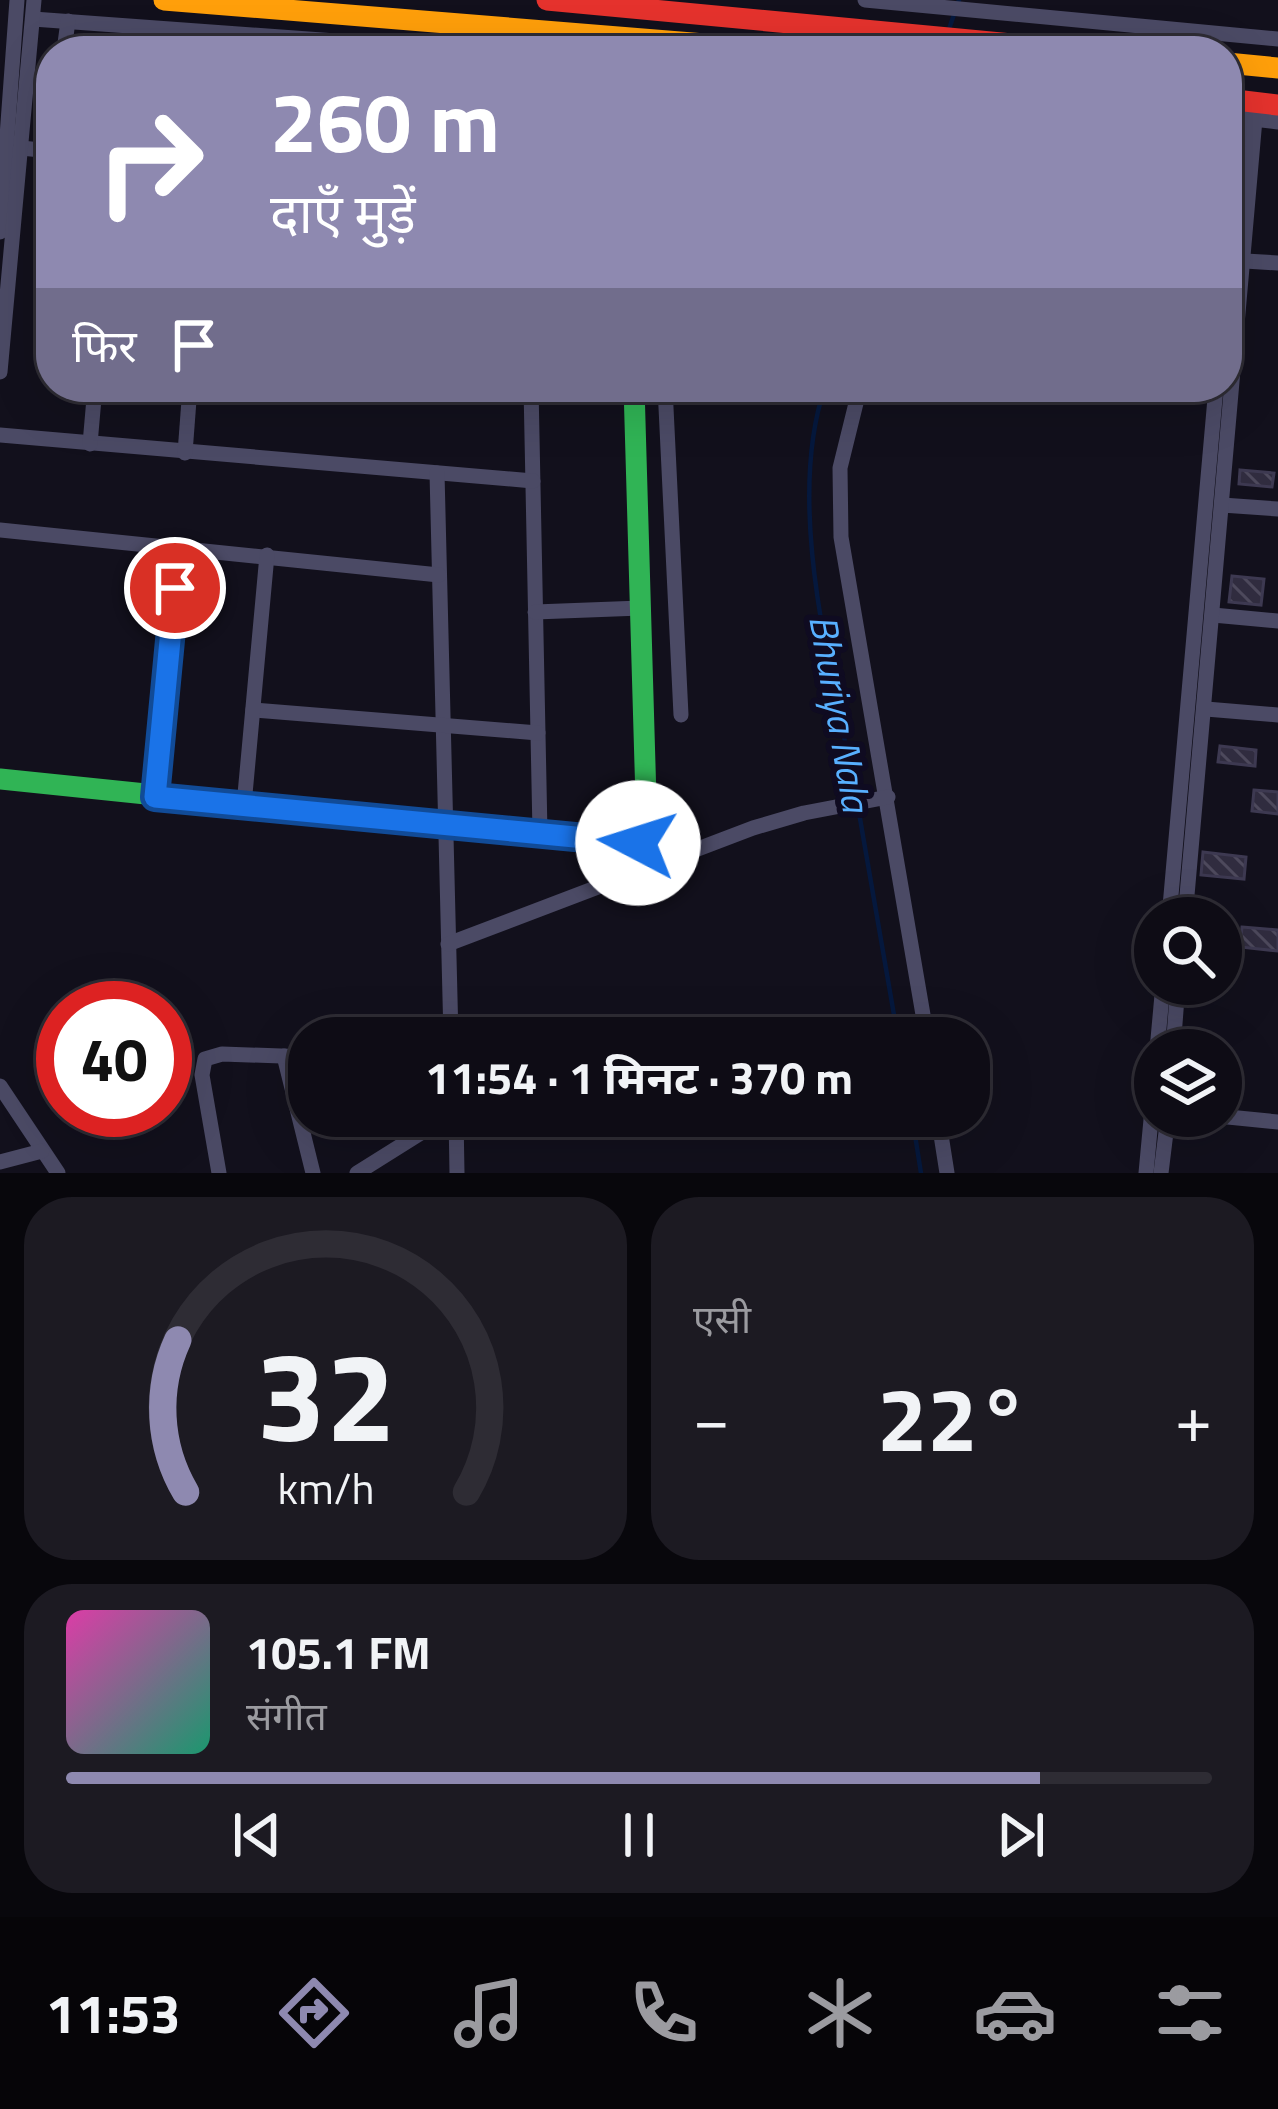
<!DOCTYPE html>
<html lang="hi">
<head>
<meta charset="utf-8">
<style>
	body { margin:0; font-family:"Titillium Web","Noto Sans Devanagari",sans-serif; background:#1c1a22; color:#f1f3f6; height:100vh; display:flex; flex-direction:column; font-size:45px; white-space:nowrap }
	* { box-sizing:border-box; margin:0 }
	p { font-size:39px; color:#9b9ba0 }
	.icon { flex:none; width:66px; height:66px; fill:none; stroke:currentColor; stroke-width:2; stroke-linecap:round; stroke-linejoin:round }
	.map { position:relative; height:1173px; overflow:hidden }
	.drawer { display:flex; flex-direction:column; gap:24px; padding:24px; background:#08070c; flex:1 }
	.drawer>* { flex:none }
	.top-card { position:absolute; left:36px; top:36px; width:1206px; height:366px; border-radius:48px; box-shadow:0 12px 48px #0002,0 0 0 3px #2e2c34; background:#8e89b0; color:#fff; overflow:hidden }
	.controls { position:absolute; left:1134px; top:897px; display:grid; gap:24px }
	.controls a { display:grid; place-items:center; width:108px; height:108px; border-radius:50%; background:#0e0c15; box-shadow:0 12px 48px #0002,0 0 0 3px #2e2c34; font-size:60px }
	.speed { position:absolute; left:36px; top:981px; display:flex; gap:24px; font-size:60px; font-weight:700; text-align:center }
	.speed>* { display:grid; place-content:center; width:156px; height:156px; border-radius:50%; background:#0e0c15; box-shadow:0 12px 48px #0002,0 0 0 3px #2e2c34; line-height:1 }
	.speed .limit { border:18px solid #d22; background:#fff; color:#111 }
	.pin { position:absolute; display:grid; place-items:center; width:102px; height:102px; color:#fff; margin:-51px; border:6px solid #fff; border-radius:50%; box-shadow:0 3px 12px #0007 }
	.me { position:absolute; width:132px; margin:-66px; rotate:275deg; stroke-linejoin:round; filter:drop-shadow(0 0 9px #0008) }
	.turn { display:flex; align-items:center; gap:42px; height:252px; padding:0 36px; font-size:54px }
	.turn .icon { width:156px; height:156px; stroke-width:2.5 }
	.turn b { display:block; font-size:84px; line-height:102px }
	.then { display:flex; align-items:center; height:114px; padding:0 36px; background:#0003; gap:24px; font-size:45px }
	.big { font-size:90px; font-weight:700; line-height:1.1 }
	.drawer .card { flex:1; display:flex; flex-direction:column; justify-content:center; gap:18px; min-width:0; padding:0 42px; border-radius:48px; background:#1c1a22 }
	.drawer .dial { align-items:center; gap:0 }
	.dial svg { height:312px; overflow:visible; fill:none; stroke:#2e2c34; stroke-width:7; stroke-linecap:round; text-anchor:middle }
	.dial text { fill:#f1f3f6; stroke:none }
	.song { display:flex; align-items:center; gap:36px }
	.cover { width:144px; height:144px; border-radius:18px; background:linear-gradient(135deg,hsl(320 70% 55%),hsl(160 70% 35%)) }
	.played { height:12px; border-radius:6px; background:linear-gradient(90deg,#8e89b0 85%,#2e2c34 85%) }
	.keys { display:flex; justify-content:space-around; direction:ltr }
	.heat { display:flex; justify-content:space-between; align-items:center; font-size:66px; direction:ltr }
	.drawer .tiles { flex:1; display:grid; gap:24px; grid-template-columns:1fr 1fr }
	.card:last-child { grid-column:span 2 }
	.trip { position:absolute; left:288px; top:1017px; width:702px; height:120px; border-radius:48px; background:#0e0c15; box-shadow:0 12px 48px #0002,0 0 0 3px #2e2c34; font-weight:700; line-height:120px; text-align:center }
	.dock { display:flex; height:192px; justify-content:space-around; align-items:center; background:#060508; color:#9b9ba0 }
	.dock .icon { width:84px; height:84px }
	.dock .current { color:#8e89b0 }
	.dock b { font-size:54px; color:#f1f3f6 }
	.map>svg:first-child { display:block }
</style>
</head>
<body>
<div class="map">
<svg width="1278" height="1173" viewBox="0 0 1278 1173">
	<defs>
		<pattern id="building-back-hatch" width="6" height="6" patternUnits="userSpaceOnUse" patternTransform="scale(3)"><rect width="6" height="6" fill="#302c3f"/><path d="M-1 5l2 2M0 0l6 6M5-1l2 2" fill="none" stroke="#4d495c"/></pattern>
	</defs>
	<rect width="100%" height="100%" fill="#12101c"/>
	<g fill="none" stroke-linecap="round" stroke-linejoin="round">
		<g stroke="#05183d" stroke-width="4.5">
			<path d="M949,29L959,0"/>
			<path d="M825,387C784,506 833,674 856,796"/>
			<path d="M858,807L898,1038"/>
			<path d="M912,1116L921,1173"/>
		</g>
	</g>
	<g fill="url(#building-back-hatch)" stroke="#3d3951" stroke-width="3">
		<path d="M1240,470L1274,473L1272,487L1239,484Z"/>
		<path d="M1232,576L1264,579L1261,605L1229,602Z"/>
		<path d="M1220,746L1256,750L1255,766L1218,762Z"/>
		<path d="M1254,790L1278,792V814L1252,811Z"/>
		<path d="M1203,852L1246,857L1244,879L1201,875Z"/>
		<path d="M1242,927L1278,930V951L1240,947Z"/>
	</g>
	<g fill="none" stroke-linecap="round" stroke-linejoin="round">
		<g stroke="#4b4a65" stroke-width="15">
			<path d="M865,0L1278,39"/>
			<path d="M33,19L473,51"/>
			<path d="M64,51L68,21"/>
			<path d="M1227,116L1278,122"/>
			<path d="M21,148L51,151"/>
			<path d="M0,232L17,0"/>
			<path d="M1245,261L1278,263"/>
			<path d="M1227,269L1241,118"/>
			<path d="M0,372L34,0"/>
			<path d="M531,387L540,833"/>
			<path d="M665,387L681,715"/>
			<path d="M860,387L840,468L841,537L927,1038"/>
			<path d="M0,435L533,481"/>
			<path d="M90,444L95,387"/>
			<path d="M185,453L190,387"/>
			<path d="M437,473L451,1038"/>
			<path d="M1222,505L1278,509"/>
			<path d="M0,530L439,575"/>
			<path d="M535,612L641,608"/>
			<path d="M1213,615L1278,621"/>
			<path d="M1206,709L1278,715"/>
			<path d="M253,710L538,733"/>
			<path d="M155,797L178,546"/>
			<path d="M244,805L267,555"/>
			<path d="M1169,918L1216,387"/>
			<path d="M1185,918L1255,119"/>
			<path d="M448,944L753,828L804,813L888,797"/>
			<path d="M413,1038L450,1028"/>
			<path d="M1157,1050L1163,984"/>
			<path d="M1173,1050L1178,984"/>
			<path d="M284,1056L313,1173"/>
			<path d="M0,1086L58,1173"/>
			<path d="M456,1116L457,1173"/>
			<path d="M938,1116L947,1173"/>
			<path d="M1218,1116L1278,1122"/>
			<path d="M0,1162L42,1151"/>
			<path d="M219,1173L202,1075L205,1059L222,1054L309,1057"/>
			<path d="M357,1173L448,1116"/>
			<path d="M1146,1173L1155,1077"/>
			<path d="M1161,1173L1168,1116"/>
		</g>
		<path stroke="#30b455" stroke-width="21" d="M0,779L632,844L643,841L647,834L634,387"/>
		<g stroke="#ff9f0a" stroke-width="21">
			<path d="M164,0L792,51"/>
			<path d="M1227,63L1278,68"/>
		</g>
		<g stroke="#e5322d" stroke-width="21">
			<path d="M547,0L1086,51"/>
			<path d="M1227,99L1278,105"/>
		</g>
	</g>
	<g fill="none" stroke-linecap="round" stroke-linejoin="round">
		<defs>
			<path id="route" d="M175,588L155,797L638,843"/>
		</defs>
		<use href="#route" stroke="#114b97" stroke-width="30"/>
		<use href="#route" stroke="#1a73e8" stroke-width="21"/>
	</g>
	<g text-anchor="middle" stroke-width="12" stroke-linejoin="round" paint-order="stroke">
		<g font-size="39" font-style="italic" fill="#58b0ff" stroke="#0f0b21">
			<text transform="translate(840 713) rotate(80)" y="14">Bhuriya Nala</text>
		</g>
	</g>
</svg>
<div class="controls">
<a><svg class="icon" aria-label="search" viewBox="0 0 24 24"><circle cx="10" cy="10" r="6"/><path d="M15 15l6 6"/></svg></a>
<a><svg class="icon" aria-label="layers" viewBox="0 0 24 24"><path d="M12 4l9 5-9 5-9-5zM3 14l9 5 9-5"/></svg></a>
</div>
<div class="speed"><div class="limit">40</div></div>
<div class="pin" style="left:175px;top:588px;background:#d93025"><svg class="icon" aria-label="arrive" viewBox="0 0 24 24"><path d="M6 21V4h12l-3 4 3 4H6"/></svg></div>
<svg class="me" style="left:638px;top:843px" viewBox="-20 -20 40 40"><circle r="19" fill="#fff"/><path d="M0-13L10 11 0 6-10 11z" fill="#1a73e8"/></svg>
<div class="trip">11:54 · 1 मिनट · 370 m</div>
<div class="top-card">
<div class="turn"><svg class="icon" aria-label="right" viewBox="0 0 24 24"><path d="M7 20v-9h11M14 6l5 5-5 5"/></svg><div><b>260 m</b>दाएँ मुड़ें</div></div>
<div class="then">फिर<svg class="icon" aria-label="arrive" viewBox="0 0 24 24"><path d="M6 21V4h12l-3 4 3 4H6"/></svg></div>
</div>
</div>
<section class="drawer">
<div class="tiles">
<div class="card dial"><svg viewBox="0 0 100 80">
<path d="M14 69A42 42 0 1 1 86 69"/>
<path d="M14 69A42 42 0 0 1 12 30" stroke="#8e89b0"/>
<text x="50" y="56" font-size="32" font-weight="700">32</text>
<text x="50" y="72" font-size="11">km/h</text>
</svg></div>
<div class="card"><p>एसी</p>
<div class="heat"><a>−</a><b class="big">22°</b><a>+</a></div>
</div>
<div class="card">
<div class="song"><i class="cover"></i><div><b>105.1 FM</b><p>संगीत</p></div></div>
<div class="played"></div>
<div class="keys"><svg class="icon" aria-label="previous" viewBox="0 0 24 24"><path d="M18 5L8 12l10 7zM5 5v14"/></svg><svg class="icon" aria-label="pause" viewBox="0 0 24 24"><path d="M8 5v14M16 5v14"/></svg><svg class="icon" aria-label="next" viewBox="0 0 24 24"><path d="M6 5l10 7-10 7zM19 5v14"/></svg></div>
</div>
</div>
</section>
<nav class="dock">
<b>11:53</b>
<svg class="icon current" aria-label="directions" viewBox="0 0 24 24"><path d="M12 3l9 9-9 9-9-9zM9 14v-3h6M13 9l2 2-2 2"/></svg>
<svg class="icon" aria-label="music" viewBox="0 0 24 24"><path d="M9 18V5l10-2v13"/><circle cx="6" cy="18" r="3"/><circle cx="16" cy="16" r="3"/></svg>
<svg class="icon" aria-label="phone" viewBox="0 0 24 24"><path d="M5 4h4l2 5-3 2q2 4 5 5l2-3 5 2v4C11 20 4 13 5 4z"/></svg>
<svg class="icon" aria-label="climate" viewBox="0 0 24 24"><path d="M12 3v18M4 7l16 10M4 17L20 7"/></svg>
<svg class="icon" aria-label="car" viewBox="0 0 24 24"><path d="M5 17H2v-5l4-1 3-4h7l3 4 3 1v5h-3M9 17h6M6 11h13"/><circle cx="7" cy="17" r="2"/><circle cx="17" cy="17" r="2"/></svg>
<svg class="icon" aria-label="filters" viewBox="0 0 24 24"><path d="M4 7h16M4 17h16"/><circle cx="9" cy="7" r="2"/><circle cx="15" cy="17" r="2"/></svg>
</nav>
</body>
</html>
